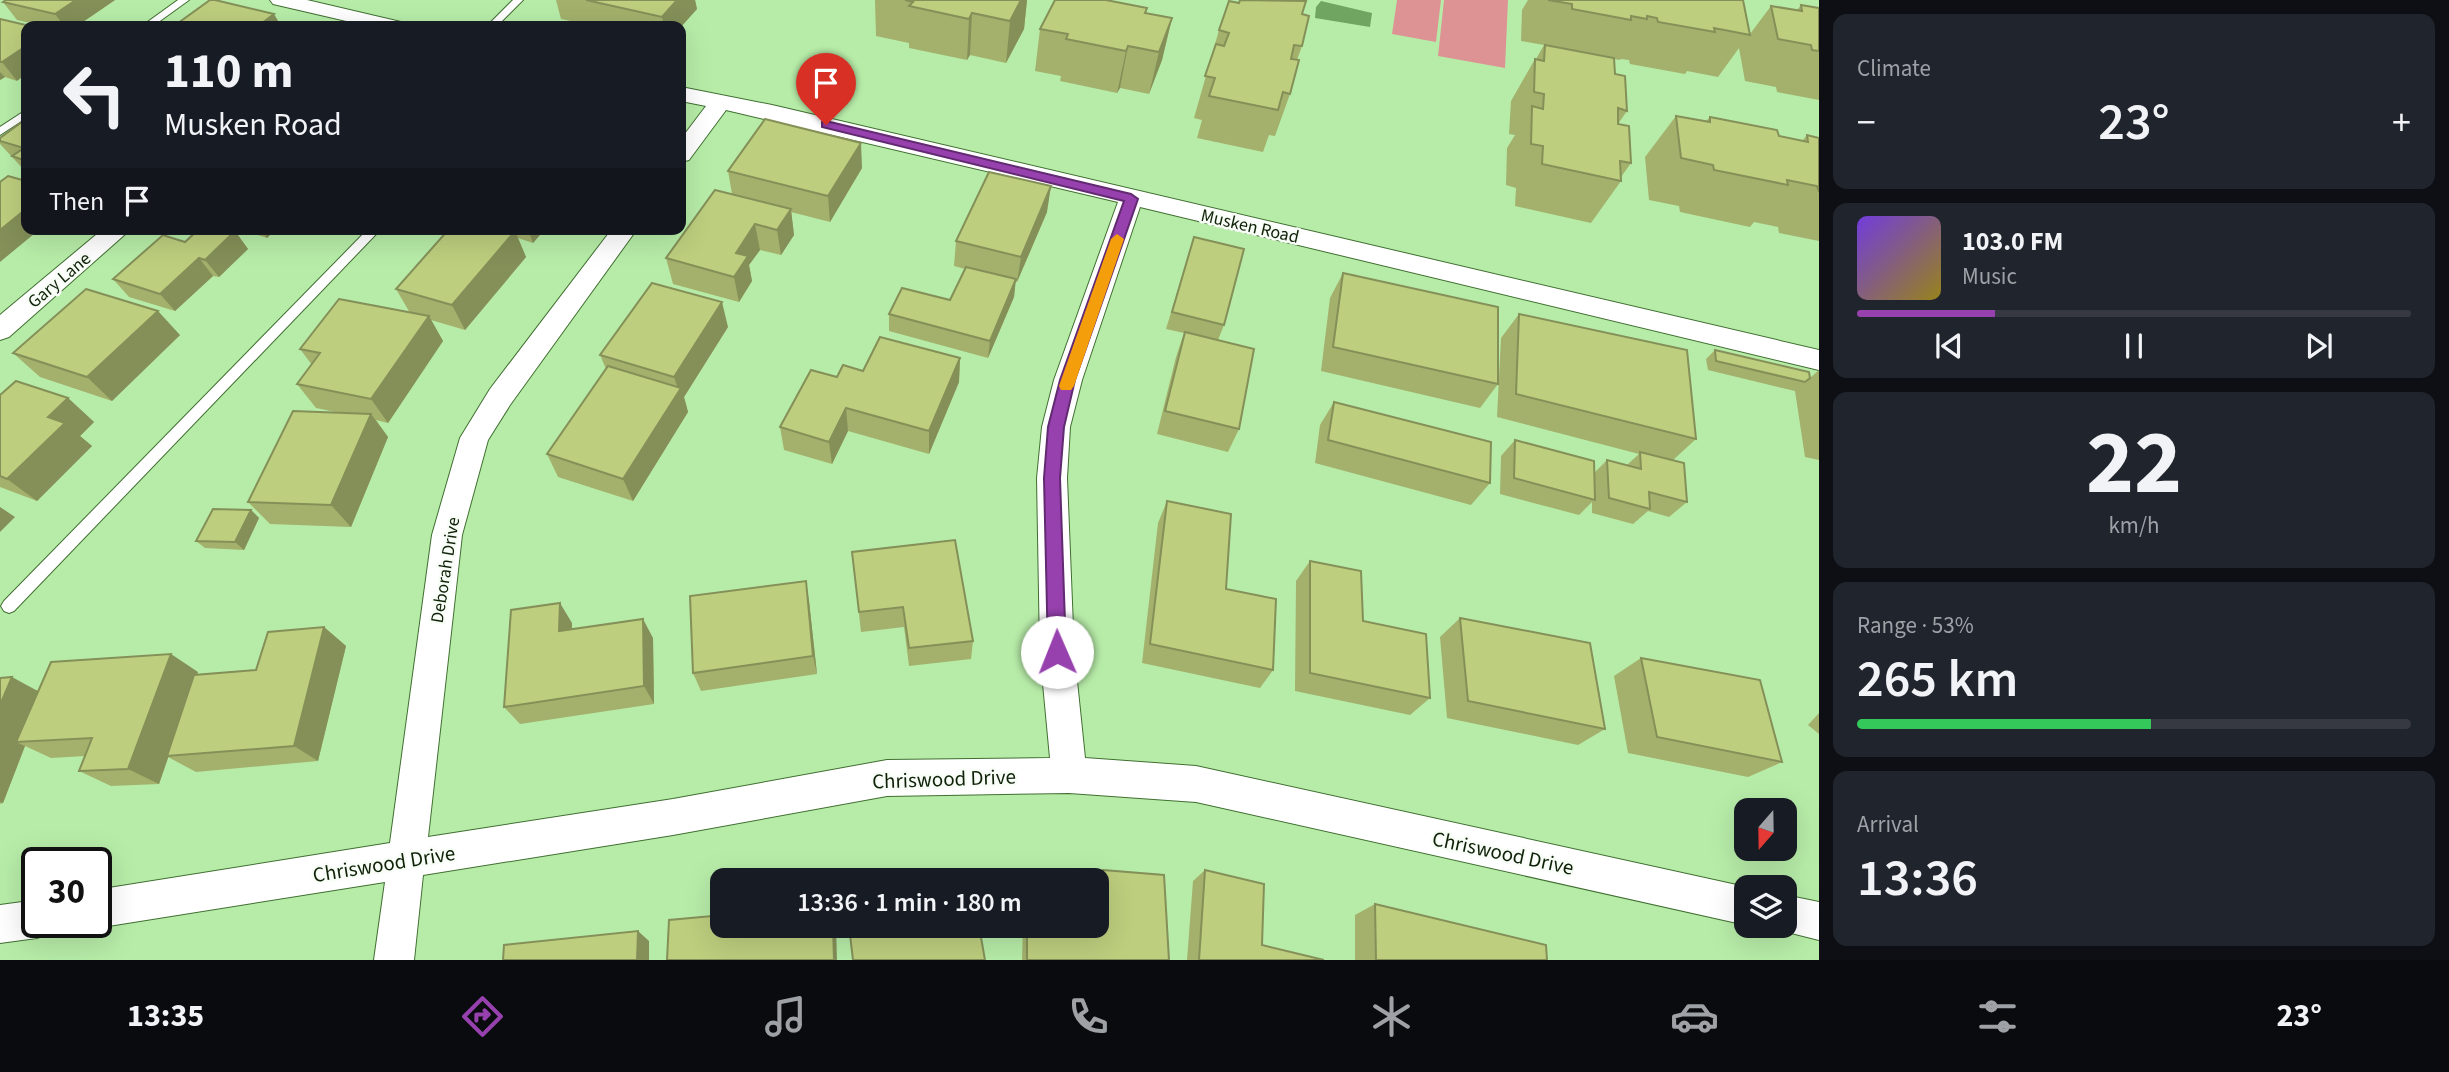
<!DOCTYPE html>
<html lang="en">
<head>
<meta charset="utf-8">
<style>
	body { margin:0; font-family:"Source Sans 3",sans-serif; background:#20242c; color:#f1f3f6; height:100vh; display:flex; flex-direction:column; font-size:26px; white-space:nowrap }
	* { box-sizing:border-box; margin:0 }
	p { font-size:23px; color:#9ea1a6 }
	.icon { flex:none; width:38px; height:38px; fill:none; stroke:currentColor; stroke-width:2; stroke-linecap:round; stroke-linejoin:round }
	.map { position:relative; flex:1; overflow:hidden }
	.drawer { display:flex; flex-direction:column; gap:14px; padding:14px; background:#0d0f14; width:630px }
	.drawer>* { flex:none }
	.top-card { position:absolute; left:21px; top:21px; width:665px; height:214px; border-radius:14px; box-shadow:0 7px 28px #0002; background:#171b24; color:#f1f3f6; overflow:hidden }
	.needle { width:46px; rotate:200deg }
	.tools { position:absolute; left:1734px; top:798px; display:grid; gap:14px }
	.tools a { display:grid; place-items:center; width:63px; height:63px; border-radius:14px; background:#171b24; box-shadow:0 7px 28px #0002; font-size:35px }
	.speed { position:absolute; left:21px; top:847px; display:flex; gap:14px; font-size:35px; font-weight:700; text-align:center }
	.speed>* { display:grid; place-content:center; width:91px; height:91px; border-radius:50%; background:#171b24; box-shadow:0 7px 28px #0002; line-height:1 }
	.speed .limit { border:4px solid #111; border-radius:10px; background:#fff; color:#111 }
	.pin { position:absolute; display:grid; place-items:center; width:60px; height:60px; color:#fff; margin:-72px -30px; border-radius:50% 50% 50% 0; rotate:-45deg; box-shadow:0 0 7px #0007 }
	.pin .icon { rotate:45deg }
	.me { position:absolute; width:77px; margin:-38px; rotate:359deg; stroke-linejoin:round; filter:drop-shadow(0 0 5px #0008) }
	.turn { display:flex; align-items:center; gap:24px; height:147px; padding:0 28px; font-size:32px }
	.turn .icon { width:91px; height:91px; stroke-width:2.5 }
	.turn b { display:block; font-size:49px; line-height:60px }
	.then { display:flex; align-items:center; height:66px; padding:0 28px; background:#0003; gap:14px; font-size:26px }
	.big { font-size:52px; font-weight:600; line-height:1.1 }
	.drawer .widget { flex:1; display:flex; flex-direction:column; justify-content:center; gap:10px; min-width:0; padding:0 24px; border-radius:14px; background:#20242c }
	.drawer .dial { align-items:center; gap:0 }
	.dial b { font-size:91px; line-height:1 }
	.song { display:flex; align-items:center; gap:21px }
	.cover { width:84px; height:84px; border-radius:10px; background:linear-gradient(135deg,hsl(260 70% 55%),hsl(50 70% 35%)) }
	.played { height:7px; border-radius:4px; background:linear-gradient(90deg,#9741ae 25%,#363941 25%) }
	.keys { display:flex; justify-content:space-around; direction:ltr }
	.heat { display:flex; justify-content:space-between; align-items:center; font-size:38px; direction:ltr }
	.charge { height:10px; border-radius:5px; background:linear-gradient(90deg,#34c759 53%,#363941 0) }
	.trip { position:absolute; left:710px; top:868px; width:399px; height:70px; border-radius:14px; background:#171b24; box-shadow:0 7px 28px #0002; font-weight:600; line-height:70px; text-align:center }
	.tab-bar { display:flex; height:112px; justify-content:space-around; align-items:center; background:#090b0e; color:#9ea1a6 }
	.tab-bar .icon { width:49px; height:49px }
	.tab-bar .active { color:#9741ae }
	.tab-bar b { font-size:32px; color:#f1f3f6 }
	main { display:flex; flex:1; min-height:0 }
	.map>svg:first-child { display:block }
</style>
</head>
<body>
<main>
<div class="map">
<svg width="1819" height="960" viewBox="0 0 1819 960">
	<rect width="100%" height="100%" fill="#b7eca8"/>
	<g fill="#dd9394">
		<path d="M1397,0H1441L1436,42L1392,34Z"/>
		<path d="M1444,0H1508L1505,68L1438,56Z"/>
	</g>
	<path fill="#70a561" d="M1321,1L1372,13L1370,27L1315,18L1316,7Z"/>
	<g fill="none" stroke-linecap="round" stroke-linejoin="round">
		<defs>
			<g id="service">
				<path d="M178,0H189L153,26H142Z"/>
				<path d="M513,0H523L497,26H487Z"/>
				<path d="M26,110V118L0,135V127Z"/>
				<path d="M368,229H381L14,611L9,613L4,611L1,606L4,601Z"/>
			</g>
			<g id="minor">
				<path d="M270,0H307L401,22L404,26H368L273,4Z"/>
				<path d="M681,87L772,105L1819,350V370L1140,207L1082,380L1070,427L1067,478L1074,652L1085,758L1196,766L1746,887V925L1196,802L1069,793L887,796L673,835L423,875L414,960H374L385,882L96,928L82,923L96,922V890L390,843L432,535L460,438L490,389L612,229H637L510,405L488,440L462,535L428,837L673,799L887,760L1050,758L1040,652L1037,478L1042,427L1054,380L1118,202L726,110L689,160L681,162V139L706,106L681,101Z"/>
				<path d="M103,229H131L9,337L0,340V315Z"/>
				<path d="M1785,895L1819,902V940L1771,928L1785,926Z"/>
				<path d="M37,900V922H55L51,933L37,938L0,943V905Z"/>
			</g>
		</defs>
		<use href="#service" stroke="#406f31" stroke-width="2"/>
		<use href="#minor" stroke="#406f31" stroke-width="2"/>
		<use href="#service" fill="#fff" fill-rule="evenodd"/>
		<use href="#minor" fill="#fff" fill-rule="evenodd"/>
	</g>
	<g fill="#a3b16c">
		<path d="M6,0H115L77,26H43L17,20L3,2Z"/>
		<path d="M556,0H695L697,9L681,26H595L561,19Z"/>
		<path d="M875,0H1027L1024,29L1006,63L970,55L967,60L909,48V43L876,36Z"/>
		<path d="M1528,0H1743L1750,34L1771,6L1797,10L1801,5L1819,8V100L1777,92L1776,87L1745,81L1739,48L1718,77L1687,71L1685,74L1630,64L1629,60L1621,59L1620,60L1614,59L1615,74L1627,111L1618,124L1631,163L1621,177V181L1591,223L1515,206L1516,188L1506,185L1507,148L1515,135L1509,134L1511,101L1535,59H1536L1544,45L1521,41L1522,10Z"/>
		<path d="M1147,8L1146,13L1172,18L1162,60L1149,94L1120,88L1117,93L1060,81L1061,76L1035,71L1040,29Z"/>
		<path d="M1302,14V46L1297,60L1290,94L1275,136L1269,135L1263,152L1197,138L1202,120L1194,118L1219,30Z"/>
		<path d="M0,19L17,81L5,77L0,80Z"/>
		<path d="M1676,116L1706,121L1710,117L1779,136L1802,141L1807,135L1819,138V241L1779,233L1778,227L1754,222L1750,227L1680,212L1679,206L1649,200L1645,157Z"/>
		<path d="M26,119V172L0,144V138Z"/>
		<path d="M862,168L830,222L791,212L794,235L781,255L760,250L749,265L752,281L739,302L673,284L666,258L732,194L728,171Z"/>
		<path d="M1047,212L1017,282H1015L1014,297L988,358L889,331V314L950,300L965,269L954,266L956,241Z"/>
		<path d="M239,229H276L267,238Z"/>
		<path d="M449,229H545L533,243L518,238L526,257L465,330L431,320L443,341L388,423L376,420L388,437L351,527L270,524L248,502L340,413L316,408L297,384L312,365L300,349L410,313L396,289Z"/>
		<path d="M235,231L248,249L219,277L213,276L175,311L129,297L113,279L185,242Z"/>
		<path d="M1194,237L1224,325L1218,340L1239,429L1228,452L1157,434L1176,357L1184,333L1166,329Z"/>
		<path d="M1343,273L1498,384L1480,408L1321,371L1330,298Z"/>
		<path d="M1519,314L1696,439L1672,461L1687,502L1669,517L1648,511L1633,524L1592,513V502L1579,515L1500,494L1501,456L1515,440L1594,473L1607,460L1627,465L1639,454L1497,417L1501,338Z"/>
		<path d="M728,327L684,397L688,412L633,501L558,477L547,454L606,369L600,355Z"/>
		<path d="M180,335L112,401L40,377L13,353Z"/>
		<path d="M1715,350L1810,378L1819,370V460L1805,457L1795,391L1708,370L1706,359Z"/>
		<path d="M960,358L959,382L929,454L848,431L832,464L784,450L780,427L837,377L863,371Z"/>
		<path d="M0,395L68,398L94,422L80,436L92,446L37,501L0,487Z"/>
		<path d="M1334,402L1490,483L1471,505L1315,463L1320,425Z"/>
		<path d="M1167,501L1226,589L1273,670L1260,688L1142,663L1158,523Z"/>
		<path d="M251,510L259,518L244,550L205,548L196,541Z"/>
		<path d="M852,552L973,641L971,659L909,666L904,627L861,632Z"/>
		<path d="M1310,561L1430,698L1410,715L1295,691L1296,581Z"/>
		<path d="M809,601L817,674L701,691L693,673Z"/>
		<path d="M1460,618L1605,729L1578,745L1447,718L1440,637Z"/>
		<path d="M572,623V629L653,638L654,704L520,724L504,707Z"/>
		<path d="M324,627L346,646L318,761L196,772L168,757L159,784L111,786L79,771L85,756L51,758L25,746L3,803L0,804V678L39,691L198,672L197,675L256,670Z"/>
		<path d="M1641,658L1782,762L1748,777L1628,753L1614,676Z"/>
		<path d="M1819,713V734L1808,725Z"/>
		<path d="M1103,870L1169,960H1022L1023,926H1097V880H1095Z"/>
		<path d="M1205,870L1262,945L1324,960H1187L1193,881Z"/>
		<path d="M1375,904L1547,960H1355V915Z"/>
	</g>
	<g fill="#849058">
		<path d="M76,0H115L77,26H64L55,14Z"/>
		<path d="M677,0H695L697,9L681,27V26H664L662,17Z"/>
		<path d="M1021,0H1027L1024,29L1006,63L1010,21Z"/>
		<path d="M972,13L970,55L967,60L969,19Z"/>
		<path d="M274,14L281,26H258Z"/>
		<path d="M1172,18L1162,60L1149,94L1159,52Z"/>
		<path d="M26,46V74L17,81L2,62Z"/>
		<path d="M1128,46L1120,88L1117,93L1126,51Z"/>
		<path d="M0,72L5,77L0,80Z"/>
		<path d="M861,143L862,168L830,222L828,196Z"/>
		<path d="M1051,186L1047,212L1017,282L1021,257Z"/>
		<path d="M26,209V229H40L0,262V230Z"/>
		<path d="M791,209L794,235L781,255L777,230Z"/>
		<path d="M755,224L760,250L749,265L752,281L739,302L734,277L736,253Z"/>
		<path d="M261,229H276L267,238Z"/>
		<path d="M528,229H545L533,243Z"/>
		<path d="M235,231L248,249L219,277L205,260Z"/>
		<path d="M515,231L526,257L465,330L452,305Z"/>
		<path d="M199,258L213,276L175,311L160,294Z"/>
		<path d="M1016,279L1014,297L988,358L990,341Z"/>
		<path d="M722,302L728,327L684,397L688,412L633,501L623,479L679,392L674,377Z"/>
		<path d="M158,311L180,335L112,401L87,377Z"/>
		<path d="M429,316L443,341L388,423L371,399Z"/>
		<path d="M960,358L959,382L929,454V431Z"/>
		<path d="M68,398L94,422L80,436L92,446L37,501L7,479L48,417Z"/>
		<path d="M846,408L848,431L832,464L829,442Z"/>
		<path d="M371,414L388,437L351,527L331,505Z"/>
		<path d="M0,507L15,517L0,532Z"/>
		<path d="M251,510L259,518L244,550L235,542Z"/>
		<path d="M806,581L809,601L817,674L813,656Z"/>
		<path d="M560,603L572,623L571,650L559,631Z"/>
		<path d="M643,619L653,638L654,704L644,686Z"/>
		<path d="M324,627L346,646L318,761L294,746Z"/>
		<path d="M171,654L198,672L159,784L128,769Z"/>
		<path d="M12,677L45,695L16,742L25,746L3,803L0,802V705Z"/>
		<path d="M833,926H836L837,960H834Z"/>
		<path d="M638,931L649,941V960H637Z"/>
	</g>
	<g fill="#bdce7e" stroke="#849058" stroke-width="2">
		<path d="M6,0H76L55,14L3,2Z"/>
		<path d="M210,0H215L274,14L258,26H174Z"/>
		<path d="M586,0H677L662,17Z"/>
		<path d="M905,0H1021L1010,21L972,13L969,19L909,6L913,2Z"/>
		<path d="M1055,0H1106L1147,8L1145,13L1172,18L1159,52L1128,46L1126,51L1066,39L1068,34L1040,29Z"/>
		<path d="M1240,0L1306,1L1302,14L1309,16L1302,46L1294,45L1291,59L1299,60L1290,94L1283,92L1278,110L1209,96L1215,78L1205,76L1216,44L1224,46L1229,33L1219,30L1229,1L1239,3Z"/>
		<path d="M1548,0H1743L1750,35L1714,28L1715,32L1658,22L1657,18L1647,16V19L1631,16V20L1572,9V4Z"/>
		<path d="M1801,5L1819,8V51L1812,50L1811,45L1778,39L1771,6L1802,11Z"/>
		<path d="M0,19L30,26H26V46L2,62H0Z"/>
		<path d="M1545,45L1614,58L1615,74L1625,76L1627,111L1618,108V124L1629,126L1631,163L1620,161L1621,181L1542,164L1543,146L1531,144L1532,106L1543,109L1544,94L1534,92L1535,59L1544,61Z"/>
		<path d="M1676,116L1710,122V117L1777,130L1779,136L1808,142L1807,135L1819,138V192L1817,186L1787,180L1788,185L1714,170L1713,165L1681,158Z"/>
		<path d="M26,119V161L12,156L24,148L0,141V138Z"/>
		<path d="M765,119L861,143L828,196L728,171Z"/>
		<path d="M989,172L1051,186L1021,257L956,241Z"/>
		<path d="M8,176L26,181V209L0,230V182Z"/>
		<path d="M715,190L791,209L777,230L755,224L736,253L748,256L734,277L666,258Z"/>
		<path d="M199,229H228L235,231L205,260L199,258L160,294L113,279L163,235L185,242Z"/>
		<path d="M449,229H508L515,231L452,305L396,289Z"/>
		<path d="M1194,237L1244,249L1224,325L1172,312Z"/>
		<path d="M966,267L1016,279L990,341L889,314L902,288L950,300Z"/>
		<path d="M1343,273L1498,307V384L1333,347Z"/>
		<path d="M652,283L722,302L674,377L600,355Z"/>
		<path d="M86,289L158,311L87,377L13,353Z"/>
		<path d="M339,299L429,316L371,399L297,384L320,353L300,349Z"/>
		<path d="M1519,314L1687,350L1696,439L1516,394Z"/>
		<path d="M1185,332L1254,349L1239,429L1165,411Z"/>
		<path d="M880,337L960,358L929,431L846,408L829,442L780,427L811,370L837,377L843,365L863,371Z"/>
		<path d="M1715,350L1809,372L1810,378L1805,382L1716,361Z"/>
		<path d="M608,366L681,388L623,479L547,454Z"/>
		<path d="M16,381L68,398L48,417L65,423L7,479L0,476V395Z"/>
		<path d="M1334,402L1491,442L1490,483L1328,440Z"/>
		<path d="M293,411L371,414L331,505L248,502Z"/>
		<path d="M1515,440L1594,461L1595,500L1514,478Z"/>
		<path d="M1640,452L1684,463L1687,502L1649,492L1650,509L1609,498L1607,460L1641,469Z"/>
		<path d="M1167,501L1231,514L1226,589L1276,599L1273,670L1150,644Z"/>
		<path d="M213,509L251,510L235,542L196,541Z"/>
		<path d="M955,540L973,641L909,648L903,607L859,612L852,552Z"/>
		<path d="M1310,561L1361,571L1363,621L1426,634L1430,698L1310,673Z"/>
		<path d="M806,581L813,656L693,673L690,596Z"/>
		<path d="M560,603L559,631L643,619L644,686L504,707L511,610Z"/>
		<path d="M1460,618L1590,643L1605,729L1468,701Z"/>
		<path d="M324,627L294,746L167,756L194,675L256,670L268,632Z"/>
		<path d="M171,654L128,769L79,771L92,738L16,742L51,662Z"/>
		<path d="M1641,658L1760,680L1782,762L1657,737Z"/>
		<path d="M12,677L0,705V678Z"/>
		<path d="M1103,870L1164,875L1169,960H1027V926H1097V921H1104Z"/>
		<path d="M1205,870L1264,884L1262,945L1324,960H1199Z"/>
		<path d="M1375,904L1546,945L1547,960H1376Z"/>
		<path d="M723,915V926H833L834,960H667L669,920Z"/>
		<path d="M849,926H979L985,960H853Z"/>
		<path d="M638,931L637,960H503L504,945Z"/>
	</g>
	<path fill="#9741ae" stroke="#622a71" stroke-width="2" d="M826,121L1131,194L1138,199L1075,380L1064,427L1060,478L1066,652L1063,658L1057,660L1051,658L1048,652L1044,478L1048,427L1060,380L1124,201L822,127V122Z"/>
	<path fill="#f59e0b" d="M1117,234L1124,239L1074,386L1071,390H1061L1059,386L1111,239Z"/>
	<g text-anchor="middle" stroke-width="5" stroke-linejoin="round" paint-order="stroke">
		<g font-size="18" fill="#0f2208" stroke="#f8fdf7">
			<text transform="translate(1250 226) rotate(13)" y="6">Musken Road</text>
			<text transform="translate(59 280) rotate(-40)" y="6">Gary Lane</text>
			<text transform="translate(445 570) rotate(-81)" y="6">Deborah Drive</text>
		</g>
		<g font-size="21" fill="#0f2208" stroke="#f8fdf7">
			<text transform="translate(944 779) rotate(-2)" y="7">Chriswood Drive</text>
			<text transform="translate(1503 853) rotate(12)" y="7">Chriswood Drive</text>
			<text transform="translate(384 864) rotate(-9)" y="7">Chriswood Drive</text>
		</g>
	</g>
</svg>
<div class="tools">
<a><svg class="needle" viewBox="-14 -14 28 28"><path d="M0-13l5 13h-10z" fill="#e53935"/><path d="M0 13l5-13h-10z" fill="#9ea1a6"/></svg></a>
<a><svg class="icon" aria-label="layers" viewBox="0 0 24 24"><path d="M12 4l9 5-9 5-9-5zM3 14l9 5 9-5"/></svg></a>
</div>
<div class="speed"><div class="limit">30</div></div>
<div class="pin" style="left:826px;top:125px;background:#d93025"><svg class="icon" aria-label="arrive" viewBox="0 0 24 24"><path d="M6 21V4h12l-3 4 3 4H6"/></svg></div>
<svg class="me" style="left:1057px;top:652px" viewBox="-20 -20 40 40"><circle r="19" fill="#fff"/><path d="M0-13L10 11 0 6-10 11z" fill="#9741ae"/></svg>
<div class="trip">13:36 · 1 min · 180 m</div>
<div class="top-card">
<div class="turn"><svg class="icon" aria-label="left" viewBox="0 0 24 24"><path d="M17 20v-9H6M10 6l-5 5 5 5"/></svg><div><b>110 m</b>Musken Road</div></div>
<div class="then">Then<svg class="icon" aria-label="arrive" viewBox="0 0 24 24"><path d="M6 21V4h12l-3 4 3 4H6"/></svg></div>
</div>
</div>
<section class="drawer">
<div class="widget"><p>Climate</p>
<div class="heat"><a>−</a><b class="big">23°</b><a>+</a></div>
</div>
<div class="widget">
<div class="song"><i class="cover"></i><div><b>103.0 FM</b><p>Music</p></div></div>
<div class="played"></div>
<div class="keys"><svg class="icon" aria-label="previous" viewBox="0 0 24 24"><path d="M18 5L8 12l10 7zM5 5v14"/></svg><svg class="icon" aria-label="pause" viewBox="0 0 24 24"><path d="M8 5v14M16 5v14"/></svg><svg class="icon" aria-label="next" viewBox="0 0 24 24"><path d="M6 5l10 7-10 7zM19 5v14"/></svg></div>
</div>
<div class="widget dial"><b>22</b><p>km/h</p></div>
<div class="widget"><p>Range · 53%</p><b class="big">265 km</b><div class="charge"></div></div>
<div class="widget"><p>Arrival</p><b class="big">13:36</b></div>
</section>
</main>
<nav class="tab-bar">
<b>13:35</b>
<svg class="icon active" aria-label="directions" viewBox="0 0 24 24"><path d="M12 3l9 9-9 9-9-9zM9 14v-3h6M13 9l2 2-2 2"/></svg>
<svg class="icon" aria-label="music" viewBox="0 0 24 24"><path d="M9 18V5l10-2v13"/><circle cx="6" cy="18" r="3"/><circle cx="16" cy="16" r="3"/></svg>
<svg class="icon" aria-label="phone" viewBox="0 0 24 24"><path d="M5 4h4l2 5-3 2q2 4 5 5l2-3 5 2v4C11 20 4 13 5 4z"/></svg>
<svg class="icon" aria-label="climate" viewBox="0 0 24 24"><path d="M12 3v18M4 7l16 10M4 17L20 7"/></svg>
<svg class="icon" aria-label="car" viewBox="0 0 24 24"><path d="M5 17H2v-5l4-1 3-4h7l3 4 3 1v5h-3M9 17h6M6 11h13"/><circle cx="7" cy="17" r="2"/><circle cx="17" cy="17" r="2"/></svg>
<svg class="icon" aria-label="filters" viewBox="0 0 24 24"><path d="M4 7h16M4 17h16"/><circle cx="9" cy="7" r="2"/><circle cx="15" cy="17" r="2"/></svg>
<b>23°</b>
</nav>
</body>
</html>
